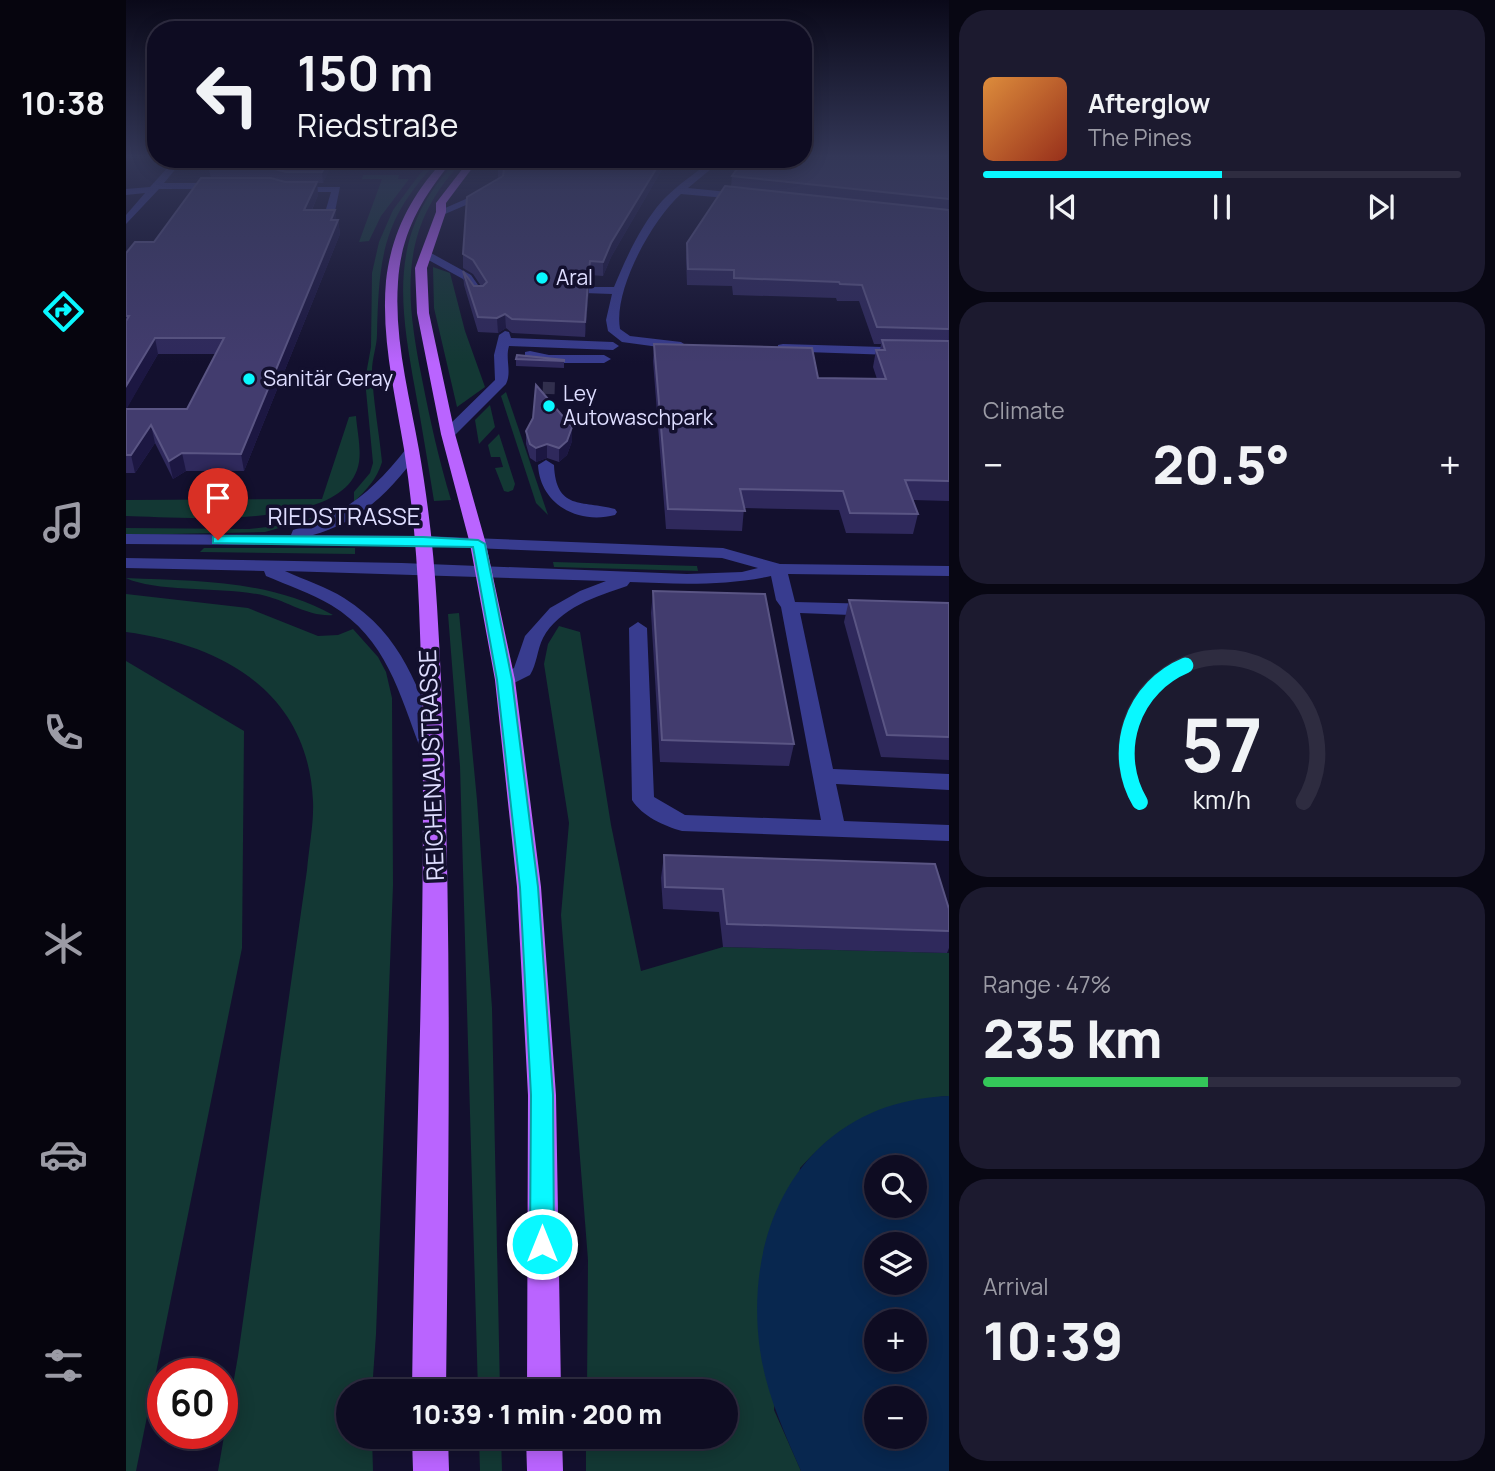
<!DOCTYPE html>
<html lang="en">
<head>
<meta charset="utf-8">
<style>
	body { margin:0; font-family:Manrope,sans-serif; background:#1c1a2f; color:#f1f3f6; height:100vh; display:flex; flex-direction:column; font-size:26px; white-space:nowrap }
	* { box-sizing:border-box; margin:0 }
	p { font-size:23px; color:#9b9ba5 }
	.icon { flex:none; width:38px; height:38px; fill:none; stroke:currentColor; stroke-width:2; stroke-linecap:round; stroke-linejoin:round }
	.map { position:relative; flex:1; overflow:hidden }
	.sheet { display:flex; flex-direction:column; gap:10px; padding:10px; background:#080713; width:546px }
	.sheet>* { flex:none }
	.banner { position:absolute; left:21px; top:21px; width:665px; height:147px; border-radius:28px; box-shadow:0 4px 18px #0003,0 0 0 2px #2e2c40; background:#0e0c22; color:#f1f3f6; overflow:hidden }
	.tools { position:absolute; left:738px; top:1155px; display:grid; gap:14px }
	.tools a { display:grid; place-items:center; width:63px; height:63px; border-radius:50%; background:#0e0c22; box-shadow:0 4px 18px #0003,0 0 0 2px #2e2c40; font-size:35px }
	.speed { position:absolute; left:21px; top:1358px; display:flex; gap:14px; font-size:35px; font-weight:700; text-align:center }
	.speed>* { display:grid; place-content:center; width:91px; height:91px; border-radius:50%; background:#0e0c22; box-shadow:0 4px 18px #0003,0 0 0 2px #2e2c40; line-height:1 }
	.speed .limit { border:10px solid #d22; background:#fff; color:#111 }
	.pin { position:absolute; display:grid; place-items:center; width:60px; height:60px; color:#fff; margin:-72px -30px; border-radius:50% 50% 50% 0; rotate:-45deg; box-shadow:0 0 7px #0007 }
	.pin .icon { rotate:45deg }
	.me { position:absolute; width:77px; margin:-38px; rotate:0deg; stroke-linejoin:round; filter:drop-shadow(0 0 5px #0008) }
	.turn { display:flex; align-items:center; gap:24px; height:147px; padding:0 35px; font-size:32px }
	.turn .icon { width:91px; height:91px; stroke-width:2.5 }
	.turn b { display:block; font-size:49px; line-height:60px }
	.big { font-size:52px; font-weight:800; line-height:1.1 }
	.sheet .widget { flex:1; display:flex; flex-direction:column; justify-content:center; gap:10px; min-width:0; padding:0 24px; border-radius:28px; background:#1c1a2f }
	.sheet .dial { align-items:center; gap:0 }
	.dial svg { height:182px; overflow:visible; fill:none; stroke:#2e2c40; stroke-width:7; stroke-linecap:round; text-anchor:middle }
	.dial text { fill:#f1f3f6; stroke:none }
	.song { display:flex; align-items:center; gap:21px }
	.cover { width:84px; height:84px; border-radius:10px; background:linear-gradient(135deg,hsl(30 70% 55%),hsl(10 70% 35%)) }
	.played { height:7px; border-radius:4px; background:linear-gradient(90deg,#09f8ff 50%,#2e2c40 50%) }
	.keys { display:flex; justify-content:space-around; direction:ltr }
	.heat { display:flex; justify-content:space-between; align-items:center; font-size:38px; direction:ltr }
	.charge { height:10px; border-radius:5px; background:linear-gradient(90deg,#34c759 47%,#2e2c40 0) }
	.trip { position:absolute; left:210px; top:1379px; width:402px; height:70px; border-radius:35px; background:#0e0c22; box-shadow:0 4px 18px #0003,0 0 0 2px #2e2c40; font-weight:800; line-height:70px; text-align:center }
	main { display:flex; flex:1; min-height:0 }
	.tabs { display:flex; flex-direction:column; width:126px; justify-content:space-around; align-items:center; background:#06050e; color:#9b9ba5 }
	.tabs .icon { width:49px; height:49px }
	.tabs .selected { color:#09f8ff }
	.tabs b { font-size:32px; color:#f1f3f6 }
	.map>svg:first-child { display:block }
</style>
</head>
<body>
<main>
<nav class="tabs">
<b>10:38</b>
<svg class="icon selected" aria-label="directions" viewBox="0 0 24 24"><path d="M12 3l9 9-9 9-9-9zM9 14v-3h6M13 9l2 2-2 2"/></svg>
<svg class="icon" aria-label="music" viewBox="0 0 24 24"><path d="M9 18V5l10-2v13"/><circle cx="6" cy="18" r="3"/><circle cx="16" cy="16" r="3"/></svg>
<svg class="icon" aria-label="phone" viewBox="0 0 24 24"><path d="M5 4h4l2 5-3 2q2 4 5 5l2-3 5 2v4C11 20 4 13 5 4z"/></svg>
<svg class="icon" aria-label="climate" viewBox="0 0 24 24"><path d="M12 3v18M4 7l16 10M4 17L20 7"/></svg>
<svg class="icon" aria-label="car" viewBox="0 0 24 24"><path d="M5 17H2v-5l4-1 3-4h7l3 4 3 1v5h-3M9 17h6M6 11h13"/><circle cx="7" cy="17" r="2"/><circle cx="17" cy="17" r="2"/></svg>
<svg class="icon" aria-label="filters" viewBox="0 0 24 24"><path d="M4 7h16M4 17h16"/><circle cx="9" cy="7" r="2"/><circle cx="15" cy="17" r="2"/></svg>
</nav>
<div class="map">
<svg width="823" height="1471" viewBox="0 0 823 1471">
	<rect width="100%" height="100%" fill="#13102e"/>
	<g fill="#133834">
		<path d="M309,159H314C257,217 253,255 251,334C251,346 246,358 246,371C247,401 253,432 256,462C251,479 241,489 228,502V492L244,473L247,463L239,380L245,347L246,273L253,242L267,210L293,175Z"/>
		<path d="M333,159H339C272,226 279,294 296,379C304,420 313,460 325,500L308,501C302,464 296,427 289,389C273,300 262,229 333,159Z"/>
		<path d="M237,175H273L272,179H283L255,216L243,241L233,242L256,179H236Z"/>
		<path d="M307,267L324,273L339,331L359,387L331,407L308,308Z"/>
		<path d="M380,392L422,515L410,503L375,396Z"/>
		<path d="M364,405L369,427L353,444L349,420Z"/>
		<path d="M230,416C231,432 237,454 231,470C210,531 51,517 0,516V500L196,499L223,417Z"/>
		<path d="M373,434L389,484L387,490L382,492L378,491L369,468L377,467L374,457H365L362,445Z"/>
		<path d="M210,512L139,532L0,535V528L123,529L150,526Z"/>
		<path d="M78,548H229V554L74,552Z"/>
		<path d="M427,562L571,566L572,571L428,567Z"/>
		<path d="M0,578C72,581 143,580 207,615C183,617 163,602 140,596C100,586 31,593 0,578Z"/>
		<path d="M0,594L122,608L192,636L212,635L227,629L252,657L260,672L266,698L267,885L250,1334L246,1391H222V1437H246L247,1471H92L112,1356L181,870C183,847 188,823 187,801C182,693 98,645 0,632Z"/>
		<path d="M333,613L351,800L366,1008L374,1391H352L334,766L322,614Z"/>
		<path d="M433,626L454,632L485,825L515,971L597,947L823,953V1096C806,1097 791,1101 775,1106C724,1121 710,1130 674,1168L648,1410L675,1471H460V1437H600V1391H461L462,1260L435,915L443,823L418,664L422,644Z"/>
		<path d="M0,661L118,731L116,948L10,1471H0Z"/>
		<path d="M353,1437H375L376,1471H354Z"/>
	</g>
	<path fill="#08274f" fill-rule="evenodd" d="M823,1096V1471H675C658,1432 640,1393 634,1350C616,1221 683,1101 823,1096ZM751,1167H789V1206H751ZM751,1244H789V1283H751ZM751,1321H789V1360H751ZM751,1398H789V1437H751Z"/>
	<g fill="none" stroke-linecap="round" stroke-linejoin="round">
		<path stroke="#312f4d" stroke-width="12" stroke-dasharray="12 6" stroke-linecap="butt" d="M422,412L423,380"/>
		<path stroke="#312f4d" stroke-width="16" stroke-dasharray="16 8" stroke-linecap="butt" d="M421,428L422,410"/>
		<g fill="#383c8f" fill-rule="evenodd">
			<path d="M43,159H52L53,165L38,183H98L103,186L98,189H33L0,224V215L19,193L0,195V189L24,187L44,165Z"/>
			<path d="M587,159H597L562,188L622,194L627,197L622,200L555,194C526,220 487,290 494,329L504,336L555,342L561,346L555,350L496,342L482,331L480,320L486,294L458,293L452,290L458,287H488C500,258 515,225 536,201C551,185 570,173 587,159Z"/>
			<path d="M162,187H214L208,216L203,219L198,216L205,192H165L160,189Z"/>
			<path d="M365,188L368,189V193L319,214L310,212Z"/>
			<path d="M297,253H305L345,275L359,295L357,297H349L337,279L297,257Z"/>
			<path d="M379,331L383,332L385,338L487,342L493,346L487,350L383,346C379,359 386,372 380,384L327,437H317L315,434L317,431L369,380L368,355L373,335Z"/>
			<path d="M657,344L823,349V357L652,351V345Z"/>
			<path d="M404,351L423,355H478L485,359L478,363H423L399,358V352Z"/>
			<path d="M285,447L293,452C265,491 234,522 187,535L297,536L597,548L654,564L823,566V576L662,574L669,602L750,604L759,610L750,616L674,613L707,769L823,774V790L710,784L718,821L823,825V841L556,831C538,826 516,816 506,800L503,628L512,622L521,628L528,797L559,815L695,820L655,607L650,600L645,576C598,586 551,584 504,582L501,586C471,596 433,608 417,638C411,650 411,664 404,675L386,684H372L369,680L388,668L399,636L424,608L454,591L480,581L159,571C178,580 201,587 218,598C278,636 291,688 317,750L314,755H298L295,750C273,693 261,639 205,605C185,593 161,585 140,576L138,571L0,568V558L276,563L561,574L616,572L632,568L596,558L297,546L0,544V534L165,535L167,530C217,516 248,490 280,449Z"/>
			<path d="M420,460L428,465C430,511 456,500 489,509L491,512L489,515C452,525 414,504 412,465Z"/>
		</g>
		<g fill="#ba64ff" fill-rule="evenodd">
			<path d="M319,159H328C297,196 275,232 272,282C268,339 283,394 293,450C302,501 308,554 311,606C327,867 323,1129 320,1391H286C289,1129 304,868 293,606C291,554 286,501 278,449C269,394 255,338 260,281C265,234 286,193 319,159Z"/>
			<path d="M344,159H353L320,203V212L301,268L303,313L329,434L360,544L389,680L415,887L430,1095L435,1391H401L402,1095L391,887L369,680L344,544L315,434L291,313L289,268L310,212V203Z"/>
			<path d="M286,1437H322L323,1471H287Z"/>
			<path d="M400,1437H436L437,1471H401Z"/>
		</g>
	</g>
	<g fill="#2f295c" fill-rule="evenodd">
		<path d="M823,157V501L787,500L792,514L787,534L720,533L713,510L618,508L616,531L540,529L527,361L528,344L692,378L751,379L747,367L750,350H754L755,344H748L733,301H711L710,298L607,295L606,286L561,285L560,258L561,243L605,187L606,176Z"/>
		<path d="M208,159L197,183H191L192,195L186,210H209L210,220H212L214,234L118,471H60L47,479L29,443L9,473H0V253L28,242L85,178L83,169ZM32,354H90L61,409H0Z"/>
		<path d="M380,159H542L485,257L477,276L464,275L459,337L386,333L380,328L372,333L352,332L338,285L337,271L348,286H355L347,274L337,268V254L372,179V167Z"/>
		<path d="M390,359L438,360V368L390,366Z"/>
		<path d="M446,427V441L441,455L433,462L421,458L410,462L404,458L400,444V431Z"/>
		<path d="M527,591L668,744L663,766L534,762L525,613Z"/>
		<path d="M723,600L823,603V760L755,757L718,622Z"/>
		<path d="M538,855L823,909V948L821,953L597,947L593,912L537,909L535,878Z"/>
	</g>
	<g fill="#1c1742">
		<path d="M202,159H208L197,183L196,172Z"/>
		<path d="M536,159H542L485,257L477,276V262L485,243Z"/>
		<path d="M191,182L192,195L180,223L178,210Z"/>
		<path d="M209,210L211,223L212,220L214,234L118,471L115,454Z"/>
		<path d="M464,261V275L459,337V322L450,289V275Z"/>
		<path d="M379,314L380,328L372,333L371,318Z"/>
		<path d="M29,338L32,354L0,410V386Z"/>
		<path d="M25,425L29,443L9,473L5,455Z"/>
		<path d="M446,427V441L441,455L433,462V448Z"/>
		<path d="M421,444V458L410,462V448Z"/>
		<path d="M56,453L60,471L47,479L43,461Z"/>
	</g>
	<g fill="#423c6e" stroke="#5a5584" stroke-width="2">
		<path d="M677,157H823V199L606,176L618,159H677Z"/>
		<path d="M90,159H202L196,172H160L145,168L83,169Z"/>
		<path d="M380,159H536L485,243L477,262L464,261L463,270L450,275L451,278L462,282L459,322L386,319L379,314L371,318L352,317L337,271L348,286H357L361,282L347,260L337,254L341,197L377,176L378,169L372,167Z"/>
		<path d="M75,178H145L159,182H191L178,210H209L205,220H212L115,454L56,453L43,461L25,425L5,455H0V409H61L98,338H29L0,386V321L3,316H0V253L9,242H28Z"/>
		<path d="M599,186L823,210V329L751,327L736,285L714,284L713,282L608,278V270L562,269L561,243Z"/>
		<path d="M756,340L823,341V481L779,480L792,514L724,513L717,491L614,489L619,511L542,509L528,344L686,348L692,378L760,379L750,350H759Z"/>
		<path d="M391,355L438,360V361L390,359Z"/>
		<path d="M410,385L446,427L441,441L433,448L421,444L410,448L404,444L400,431L407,418Z"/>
		<path d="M527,591L639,594L668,744L536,740Z"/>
		<path d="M723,600L823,603V737L761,735Z"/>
		<path d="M538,855L809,864L823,909V931L601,924L597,889L539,887Z"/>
	</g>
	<linearGradient id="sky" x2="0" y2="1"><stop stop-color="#0a0919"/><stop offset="0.43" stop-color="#333757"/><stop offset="1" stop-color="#333757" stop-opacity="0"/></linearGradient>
	<rect width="823" height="363" fill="url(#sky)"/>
	<path fill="#09f8ff" stroke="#06a1a6" stroke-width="2" d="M92,536L297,537L352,540L359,544L386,680L412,887L427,1095L428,1244L424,1253L416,1256L407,1253L404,1244L405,1095L394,887L371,680L347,547L87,543V537Z"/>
	<g fill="#09f8ff" stroke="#13102e" stroke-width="2.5">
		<circle cx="416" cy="278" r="7"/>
		<circle cx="123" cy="379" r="7"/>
		<circle cx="423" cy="406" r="7"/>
	</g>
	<g text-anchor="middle" stroke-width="7" stroke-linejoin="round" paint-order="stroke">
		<g font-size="21" fill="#deddff" stroke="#13102e" text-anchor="start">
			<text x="430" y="285">Aral</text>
			<text x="137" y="386">Sanitär Geray</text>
			<text x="437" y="401">Ley<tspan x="437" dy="24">Autowaschpark</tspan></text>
		</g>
		<g font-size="24" fill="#deddff" stroke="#13102e">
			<text x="218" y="525">RIEDSTRASSE</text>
			<text transform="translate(306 765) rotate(-92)" y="8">REICHENAUSTRASSE</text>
		</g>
	</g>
</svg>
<div class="tools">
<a><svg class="icon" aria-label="search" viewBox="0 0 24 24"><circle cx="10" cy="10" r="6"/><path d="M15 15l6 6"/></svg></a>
<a><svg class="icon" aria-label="layers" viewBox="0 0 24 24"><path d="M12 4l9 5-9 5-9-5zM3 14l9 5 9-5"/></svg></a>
<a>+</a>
<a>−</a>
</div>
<div class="speed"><div class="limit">60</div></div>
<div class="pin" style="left:92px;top:540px;background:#d93025"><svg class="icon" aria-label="arrive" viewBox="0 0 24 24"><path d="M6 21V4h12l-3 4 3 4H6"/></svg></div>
<svg class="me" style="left:416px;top:1244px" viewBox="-20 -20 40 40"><circle r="17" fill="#09f8ff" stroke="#fff" stroke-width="3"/><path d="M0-11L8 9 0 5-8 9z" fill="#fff"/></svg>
<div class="trip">10:39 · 1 min · 200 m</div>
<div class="banner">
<div class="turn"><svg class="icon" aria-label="left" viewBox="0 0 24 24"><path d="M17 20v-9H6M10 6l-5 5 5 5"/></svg><div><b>150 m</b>Riedstraße</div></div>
</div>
</div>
<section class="sheet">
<div class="widget">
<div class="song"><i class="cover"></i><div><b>Afterglow</b><p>The Pines</p></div></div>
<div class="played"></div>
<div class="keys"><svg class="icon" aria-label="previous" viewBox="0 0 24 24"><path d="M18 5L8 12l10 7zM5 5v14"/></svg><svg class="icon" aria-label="pause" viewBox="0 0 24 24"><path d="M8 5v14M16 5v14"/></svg><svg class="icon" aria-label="next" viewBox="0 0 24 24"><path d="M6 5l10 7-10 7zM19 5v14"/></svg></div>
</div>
<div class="widget"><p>Climate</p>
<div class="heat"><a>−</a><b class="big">20.5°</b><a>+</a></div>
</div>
<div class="widget dial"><svg viewBox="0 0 100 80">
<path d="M14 69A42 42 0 1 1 86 69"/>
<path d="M14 69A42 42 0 0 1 34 9" stroke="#09f8ff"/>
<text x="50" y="56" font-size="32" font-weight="700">57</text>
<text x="50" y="72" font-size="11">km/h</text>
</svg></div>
<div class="widget"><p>Range · 47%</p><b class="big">235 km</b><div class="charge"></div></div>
<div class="widget"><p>Arrival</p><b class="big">10:39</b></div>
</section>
</main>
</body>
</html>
